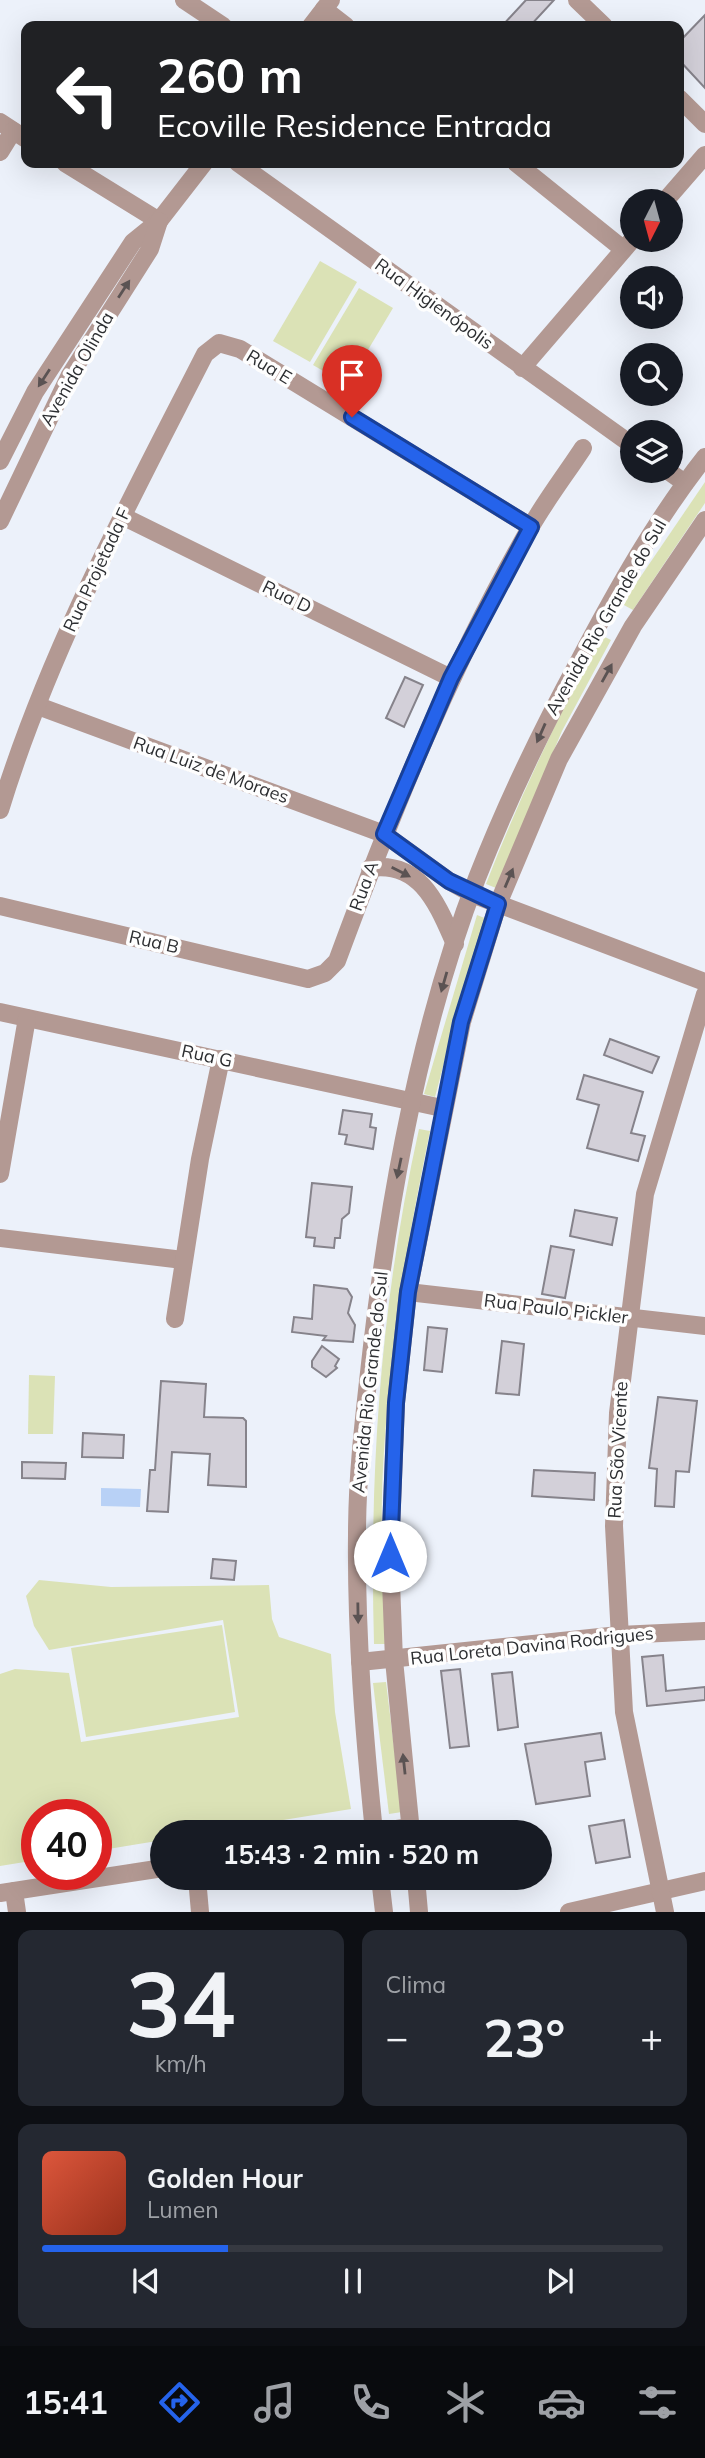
<!DOCTYPE html>
<html lang="pt">
<head>
<meta charset="utf-8">
<style>
	body { margin:0; font-family:Mulish,sans-serif; background:#242831; color:#f1f3f6; height:100vh; display:flex; flex-direction:column; font-size:26px; white-space:nowrap }
	* { box-sizing:border-box; margin:0 }
	p { font-size:23px; color:#9ea1a6 }
	.icon { flex:none; width:38px; height:38px; fill:none; stroke:currentColor; stroke-width:2; stroke-linecap:round; stroke-linejoin:round }
	.map { position:relative; height:1912px; overflow:hidden }
	.sheet { display:flex; flex-direction:column; gap:18px; padding:18px; background:#0d0f14; flex:1 }
	.sheet>* { flex:none }
	.banner { position:absolute; left:21px; top:21px; width:663px; height:147px; border-radius:14px; box-shadow:0 7px 28px #0002; background:#202124; color:#fff; overflow:hidden }
	.needle { width:46px; rotate:186deg }
	.tools { position:absolute; left:620px; top:189px; display:grid; gap:14px }
	.tools a { display:grid; place-items:center; width:63px; height:63px; border-radius:50%; background:#171b24; box-shadow:0 7px 28px #0002; font-size:35px }
	.speed { position:absolute; left:21px; top:1799px; display:flex; gap:14px; font-size:35px; font-weight:700; text-align:center }
	.speed>* { display:grid; place-content:center; width:91px; height:91px; border-radius:50%; background:#171b24; box-shadow:0 7px 28px #0002; line-height:1 }
	.speed .limit { border:10px solid #d22; background:#fff; color:#111 }
	.pin { position:absolute; display:grid; place-items:center; width:60px; height:60px; color:#fff; margin:-72px -30px; border-radius:50% 50% 50% 0; rotate:-45deg; box-shadow:0 0 7px #0007 }
	.pin .icon { rotate:45deg }
	.me { position:absolute; width:77px; margin:-38px; rotate:0deg; stroke-linejoin:round; filter:drop-shadow(0 0 5px #0008) }
	.turn { display:flex; align-items:center; gap:24px; height:147px; padding:0 21px; font-size:32px }
	.turn .icon { width:91px; height:91px; stroke-width:2.5 }
	.turn b { display:block; font-size:49px; line-height:60px }
	.big { font-size:52px; font-weight:700; line-height:1.1 }
	.sheet .tile { flex:1; display:flex; flex-direction:column; justify-content:center; gap:10px; min-width:0; padding:0 24px; border-radius:14px; background:#242831 }
	.sheet .dial { align-items:center; gap:0 }
	.dial b { font-size:91px; line-height:1 }
	.song { display:flex; align-items:center; gap:21px }
	.cover { width:84px; height:84px; border-radius:10px; background:linear-gradient(135deg,hsl(10 70% 55%),hsl(10 70% 35%)) }
	.played { height:7px; border-radius:4px; background:linear-gradient(90deg,#2563eb 30%,#363941 30%) }
	.keys { display:flex; justify-content:space-around; direction:ltr }
	.heat { display:flex; justify-content:space-between; align-items:center; font-size:38px; direction:ltr }
	.sheet .tiles { flex:1; display:grid; gap:18px; grid-template-columns:1fr 1fr }
	.tile:last-child { grid-column:span 2 }
	.trip { position:absolute; left:150px; top:1820px; width:402px; height:70px; border-radius:35px; background:#171b24; box-shadow:0 7px 28px #0002; font-weight:700; line-height:70px; text-align:center }
	.menu { display:flex; height:112px; justify-content:space-around; align-items:center; background:#090b0e; color:#9ea1a6 }
	.menu .icon { width:49px; height:49px }
	.menu .on { color:#2563eb }
	.menu b { font-size:32px; color:#f1f3f6 }
	.map>svg:first-child { display:block }
</style>
</head>
<body>
<div class="map">
<svg width="705" height="1912" viewBox="0 0 705 1912">
	<rect width="100%" height="100%" fill="#ecf1fa"/>
	<g fill="#dbe2b6">
		<path d="M320,261L357,282L310,362L273,341Z"/>
		<path d="M359,288L393,308L347,385L313,365Z"/>
		<path d="M705,482V503L633,610L622,604Z"/>
		<path d="M601,635L611,640L562,731L496,888L486,884C519,798 558,717 601,635Z"/>
		<path d="M477,915L487,919L461,999L435,1097L424,1094Z"/>
		<path d="M419,1129L430,1131C407,1242 389,1354 383,1468C380,1526 383,1585 385,1644H374C369,1469 381,1300 419,1129Z"/>
		<path d="M29,1375L55,1376L53,1434H28Z"/>
		<path d="M39,1580L111,1587L269,1585L272,1619L279,1637L331,1654L335,1712L351,1809L210,1832H163V1840L96,1851V1815H37V1860L0,1866V1674L15,1669L69,1673L81,1742L239,1717L223,1620L49,1650L34,1626L26,1596Z"/>
		<path d="M222,1625L235,1712L86,1737L71,1648Z"/>
		<path d="M386,1682L402,1812L389,1814L373,1683Z"/>
	</g>
	<path fill="#b8d1f6" d="M101,1488L141,1489L140,1507L101,1506Z"/>
	<g fill="#d3d0d9" stroke="#86838b" stroke-width="2">
		<path d="M526,0H554L530,26H502Z"/>
		<path d="M705,15V88L679,60V42Z"/>
		<path d="M405,677L423,685L404,727L386,718Z"/>
		<path d="M610,1039L659,1057L652,1073L604,1055Z"/>
		<path d="M584,1075L643,1092L631,1133L645,1136L638,1161L587,1148L599,1105L577,1099Z"/>
		<path d="M343,1110L372,1114L370,1127L376,1128L373,1149L345,1144L347,1135L339,1134Z"/>
		<path d="M312,1183L352,1187L349,1213L342,1219L340,1238H335L334,1248L314,1246L315,1238L306,1237Z"/>
		<path d="M575,1210L617,1218L612,1245L570,1236Z"/>
		<path d="M551,1246L574,1250L565,1298L542,1294Z"/>
		<path d="M314,1285L347,1289L352,1297L348,1313L355,1325L353,1342L323,1340L326,1336L292,1332L294,1317L312,1319Z"/>
		<path d="M428,1327L447,1329L442,1372L424,1370Z"/>
		<path d="M502,1341L524,1344L519,1395L496,1393Z"/>
		<path d="M322,1346L339,1359L335,1366L337,1368L326,1377L312,1367V1361Z"/>
		<path d="M161,1381L206,1384L204,1417L243,1418L246,1421V1487L208,1485L210,1454L172,1452L168,1512L147,1511L150,1470H155Z"/>
		<path d="M658,1397L697,1401L689,1472L676,1471L674,1507L655,1506L657,1469L649,1468Z"/>
		<path d="M83,1433L124,1435L123,1458L82,1457Z"/>
		<path d="M22,1462L66,1463L65,1479L22,1478Z"/>
		<path d="M534,1470L595,1473L594,1500L532,1496Z"/>
		<path d="M213,1559L236,1561L234,1580L211,1578Z"/>
		<path d="M663,1655L666,1691L705,1687V1700L647,1706L642,1657Z"/>
		<path d="M460,1669L469,1746L450,1748L441,1671Z"/>
		<path d="M512,1672L518,1727L498,1730L492,1674Z"/>
		<path d="M601,1733L605,1759L585,1762L590,1796L536,1804L525,1744Z"/>
		<path d="M624,1820L630,1857L596,1863L589,1826Z"/>
	</g>
	<g fill="none" stroke-linecap="round" stroke-linejoin="round">
		<g stroke="#b39993" stroke-width="18">
			<path d="M184,0L223,26"/>
			<path d="M577,0L604,26"/>
			<path d="M324,9L346,26"/>
			<path d="M311,26L331,0"/>
			<path d="M679,98L705,124"/>
			<path d="M0,122L26,139"/>
			<path d="M0,152L13,131"/>
			<path d="M65,163L159,221"/>
			<path d="M238,163L632,445"/>
			<path d="M516,163L623,249"/>
			<path d="M665,201L705,155"/>
			<path d="M522,368L632,240"/>
			<path d="M0,461L35,392L133,242L159,221L204,163"/>
			<path d="M668,471L685,483"/>
			<path d="M122,516L451,678"/>
			<path d="M0,521L70,375L150,249L159,221"/>
			<path d="M38,706L384,834L449,881L472,894L705,982"/>
			<path d="M0,810C49,650 129,503 205,354L219,343L240,349L531,527"/>
			<path d="M370,868C421,860 438,906 455,944"/>
			<path d="M0,906L308,979L325,973L337,961C392,812 451,665 530,528C546,500 566,474 583,448"/>
			<path d="M0,1012L442,1108"/>
			<path d="M0,1174L27,1018"/>
			<path d="M0,1238L183,1260"/>
			<path d="M408,1292L705,1326"/>
			<path d="M175,1319L200,1159L221,1059"/>
			<path d="M360,1662L619,1635L705,1631"/>
			<path d="M374,1832C364,1733 356,1634 357,1535C357,1471 365,1409 372,1346C390,1192 421,1023 477,878C506,804 541,731 579,661C616,591 656,519 705,457"/>
			<path d="M375,1832L411,1827"/>
			<path d="M411,1832L394,1660L390,1556L396,1403L408,1292L462,1022L498,904L559,759L633,626L705,520"/>
			<path d="M197,1878L200,1912"/>
			<path d="M380,1878L384,1912"/>
			<path d="M416,1878L419,1912"/>
			<path d="M14,1891L17,1912"/>
			<path d="M0,1893L163,1868"/>
			<path d="M569,1912L705,1881"/>
			<path d="M665,1912L624,1712L614,1526L618,1413L645,1194L705,994"/>
		</g>
	</g>
	<defs><path id="oneway-solid" d="M-6-.8H1V-3.2L6.5 0L1 3.2V.8H-6Z" transform="scale(1.75)"/></defs>
	<g fill="#5b5353">
		<use href="#oneway-solid" transform="translate(124 289) rotate(-57)"/>
		<use href="#oneway-solid" transform="translate(44 378) rotate(123)"/>
		<use href="#oneway-solid" transform="translate(607 673) rotate(-61)"/>
		<use href="#oneway-solid" transform="translate(541 733) rotate(114)"/>
		<use href="#oneway-solid" transform="translate(401 872) rotate(27)"/>
		<use href="#oneway-solid" transform="translate(509 878) rotate(-67)"/>
		<use href="#oneway-solid" transform="translate(444 982) rotate(106)"/>
		<use href="#oneway-solid" transform="translate(399 1168) rotate(102)"/>
		<use href="#oneway-solid" transform="translate(358 1613) rotate(89)"/>
		<use href="#oneway-solid" transform="translate(404 1764) rotate(-96)"/>
	</g>
	<g fill="none" stroke-linecap="round" stroke-linejoin="round">
		<defs>
			<path id="route" d="M352,417L531,527L451,678L384,834L449,881L498,904L461,1022L408,1292L396,1403L390,1556"/>
		</defs>
		<use href="#route" stroke="#184099" stroke-width="18"/>
		<use href="#route" stroke="#2563eb" stroke-width="12"/>
	</g>
	<g text-anchor="middle" stroke-width="7" stroke-linejoin="round" paint-order="stroke">
		<g font-size="18" fill="#2c2e31" stroke="#fefefe">
			<text transform="translate(434 304) rotate(36)" y="6">Rua Higienópolis</text>
			<text transform="translate(269 367) rotate(31)" y="6">Rua E</text>
			<text transform="translate(77 369) rotate(-60)" y="6">Avenida Olinda</text>
			<text transform="translate(97 570) rotate(-65)" y="6">Rua Projetada F</text>
			<text transform="translate(287 597) rotate(26)" y="6">Rua D</text>
			<text transform="translate(606 617) rotate(-60)" y="6">Avenida Rio Grande do Sul</text>
			<text transform="translate(211 770) rotate(20)" y="6">Rua Luiz de Moraes</text>
			<text transform="translate(364 886) rotate(-70)" y="6">Rua A</text>
			<text transform="translate(154 942) rotate(13)" y="6">Rua B</text>
			<text transform="translate(207 1056) rotate(12)" y="6">Rua G</text>
			<text transform="translate(556 1309) rotate(7)" y="6">Rua Paulo Pickler</text>
			<text transform="translate(370 1382) rotate(-84)" y="6">Avenida Rio Grande do Sul</text>
			<text transform="translate(618 1450) rotate(-87)" y="6">Rua São Vicente</text>
			<text transform="translate(532 1646) rotate(-6)" y="6">Rua Loreta Davina Rodrigues</text>
		</g>
	</g>
</svg>
<div class="tools">
<a><svg class="needle" viewBox="-14 -14 28 28"><path d="M0-13l5 13h-10z" fill="#e53935"/><path d="M0 13l5-13h-10z" fill="#9ea1a6"/></svg></a>
<a><svg class="icon" aria-label="sound" viewBox="0 0 24 24"><path d="M4 9h4l5-4v14l-5-4H4zM17 9q2 3 0 6"/></svg></a>
<a><svg class="icon" aria-label="search" viewBox="0 0 24 24"><circle cx="10" cy="10" r="6"/><path d="M15 15l6 6"/></svg></a>
<a><svg class="icon" aria-label="layers" viewBox="0 0 24 24"><path d="M12 4l9 5-9 5-9-5zM3 14l9 5 9-5"/></svg></a>
</div>
<div class="speed"><div class="limit">40</div></div>
<div class="pin" style="left:352px;top:417px;background:#d93025"><svg class="icon" aria-label="arrive" viewBox="0 0 24 24"><path d="M6 21V4h12l-3 4 3 4H6"/></svg></div>
<svg class="me" style="left:390px;top:1556px" viewBox="-20 -20 40 40"><circle r="19" fill="#fff"/><path d="M0-13L10 11 0 6-10 11z" fill="#2563eb"/></svg>
<div class="trip">15:43 · 2 min · 520 m</div>
<div class="banner">
<div class="turn"><svg class="icon" aria-label="left" viewBox="0 0 24 24"><path d="M17 20v-9H6M10 6l-5 5 5 5"/></svg><div><b>260 m</b>Ecoville Residence Entrada</div></div>
</div>
</div>
<section class="sheet">
<div class="tiles">
<div class="tile dial"><b>34</b><p>km/h</p></div>
<div class="tile"><p>Clima</p>
<div class="heat"><a>−</a><b class="big">23°</b><a>+</a></div>
</div>
<div class="tile">
<div class="song"><i class="cover"></i><div><b>Golden Hour</b><p>Lumen</p></div></div>
<div class="played"></div>
<div class="keys"><svg class="icon" aria-label="previous" viewBox="0 0 24 24"><path d="M18 5L8 12l10 7zM5 5v14"/></svg><svg class="icon" aria-label="pause" viewBox="0 0 24 24"><path d="M8 5v14M16 5v14"/></svg><svg class="icon" aria-label="next" viewBox="0 0 24 24"><path d="M6 5l10 7-10 7zM19 5v14"/></svg></div>
</div>
</div>
</section>
<nav class="menu">
<b>15:41</b>
<svg class="icon on" aria-label="directions" viewBox="0 0 24 24"><path d="M12 3l9 9-9 9-9-9zM9 14v-3h6M13 9l2 2-2 2"/></svg>
<svg class="icon" aria-label="music" viewBox="0 0 24 24"><path d="M9 18V5l10-2v13"/><circle cx="6" cy="18" r="3"/><circle cx="16" cy="16" r="3"/></svg>
<svg class="icon" aria-label="phone" viewBox="0 0 24 24"><path d="M5 4h4l2 5-3 2q2 4 5 5l2-3 5 2v4C11 20 4 13 5 4z"/></svg>
<svg class="icon" aria-label="climate" viewBox="0 0 24 24"><path d="M12 3v18M4 7l16 10M4 17L20 7"/></svg>
<svg class="icon" aria-label="car" viewBox="0 0 24 24"><path d="M5 17H2v-5l4-1 3-4h7l3 4 3 1v5h-3M9 17h6M6 11h13"/><circle cx="7" cy="17" r="2"/><circle cx="17" cy="17" r="2"/></svg>
<svg class="icon" aria-label="filters" viewBox="0 0 24 24"><path d="M4 7h16M4 17h16"/><circle cx="9" cy="7" r="2"/><circle cx="15" cy="17" r="2"/></svg>
</nav>
</body>
</html>
